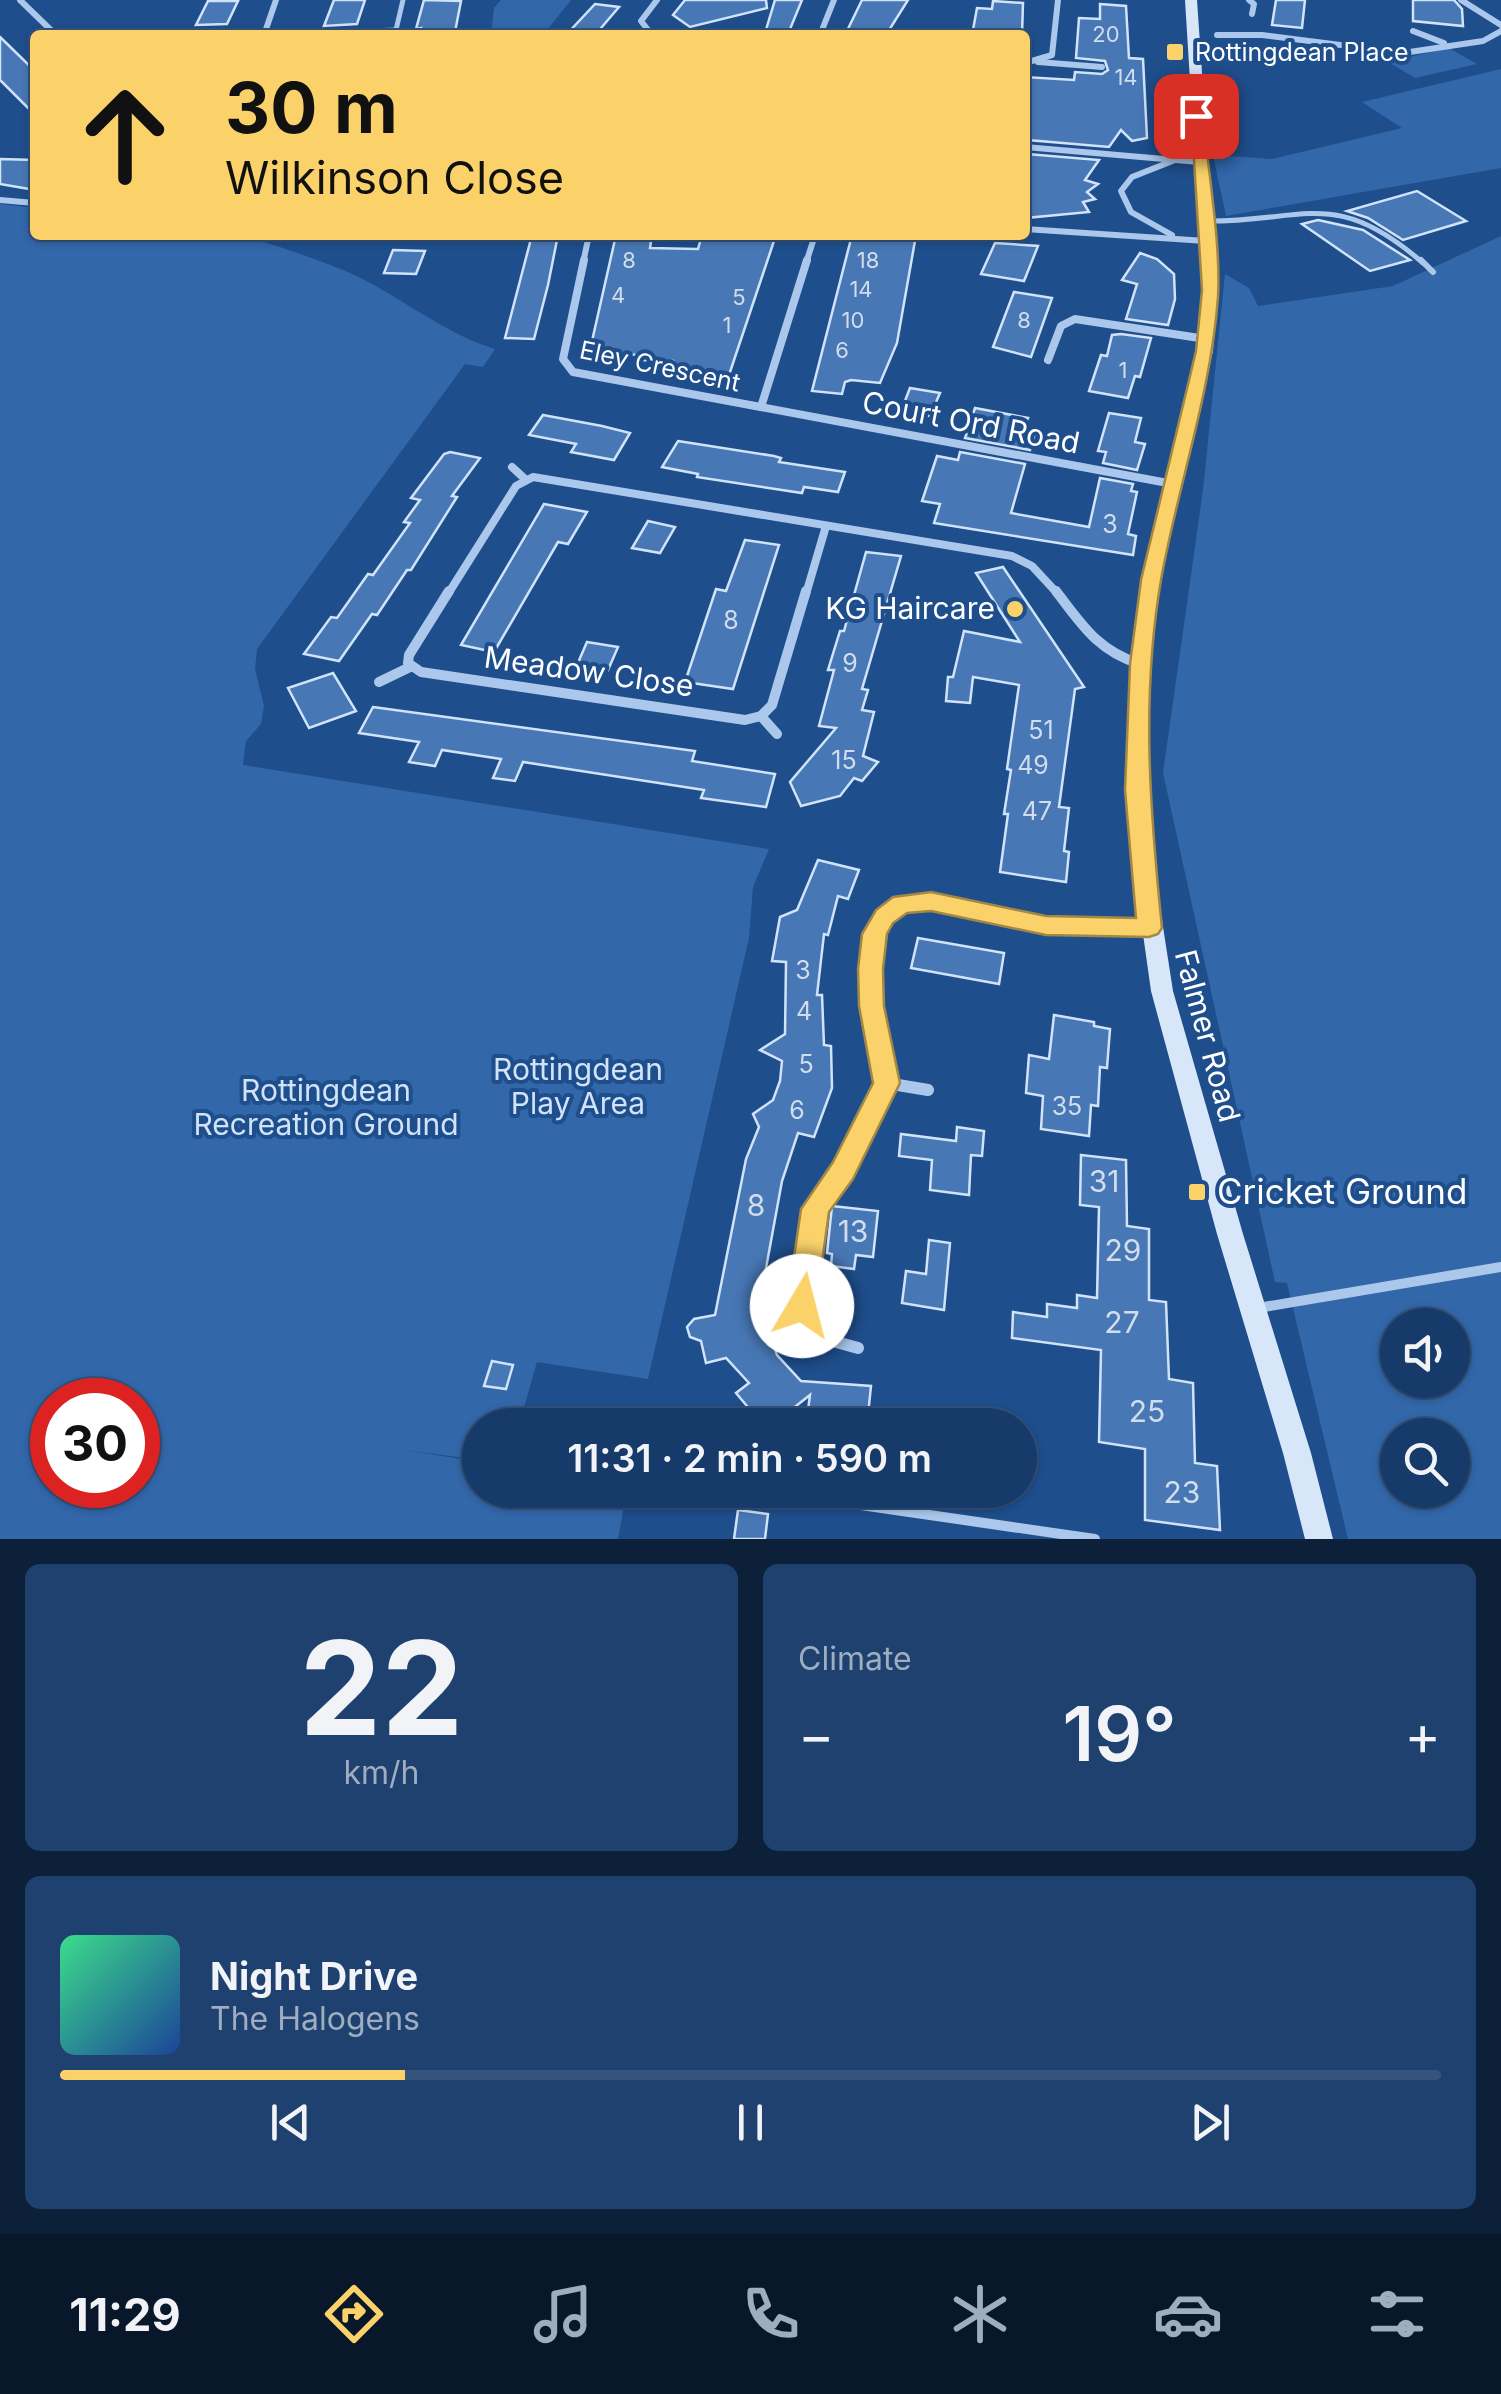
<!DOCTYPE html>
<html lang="en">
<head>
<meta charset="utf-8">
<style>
	body { margin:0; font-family:Inter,sans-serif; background:#1f416f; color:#f1f3f6; height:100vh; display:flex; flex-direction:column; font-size:38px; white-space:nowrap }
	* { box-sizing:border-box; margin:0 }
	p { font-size:32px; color:#9eadc0 }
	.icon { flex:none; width:55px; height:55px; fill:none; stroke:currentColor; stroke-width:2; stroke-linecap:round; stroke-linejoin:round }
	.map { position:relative; height:1539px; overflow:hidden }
	.panel { display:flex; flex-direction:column; gap:25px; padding:25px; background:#0c203a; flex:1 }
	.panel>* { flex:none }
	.banner { position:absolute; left:30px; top:30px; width:1000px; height:210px; border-radius:10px; box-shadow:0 2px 8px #0004,0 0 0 2px #35547d; background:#fbd26a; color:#111; overflow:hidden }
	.buttons { position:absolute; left:1380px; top:1308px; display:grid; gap:20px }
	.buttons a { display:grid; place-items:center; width:90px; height:90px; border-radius:50%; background:#163a69; box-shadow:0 2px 8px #0004,0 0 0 2px #35547d; font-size:50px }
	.speed { position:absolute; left:30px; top:1378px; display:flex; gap:20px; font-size:50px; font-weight:700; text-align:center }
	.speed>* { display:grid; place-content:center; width:130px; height:130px; border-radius:50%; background:#163a69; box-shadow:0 2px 8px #0004,0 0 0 2px #35547d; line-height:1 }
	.speed .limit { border:15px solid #d22; background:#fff; color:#111 }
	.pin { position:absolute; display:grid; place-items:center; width:85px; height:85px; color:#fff; margin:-42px; border-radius:20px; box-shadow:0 5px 15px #0006 }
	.me { position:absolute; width:110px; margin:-55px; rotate:8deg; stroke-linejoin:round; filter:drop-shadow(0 0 8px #0008) }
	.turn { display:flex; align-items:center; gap:35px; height:210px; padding:0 30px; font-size:45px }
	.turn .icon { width:130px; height:130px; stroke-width:2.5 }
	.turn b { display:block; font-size:70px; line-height:85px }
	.big { font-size:75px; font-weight:600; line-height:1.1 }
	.panel .card { flex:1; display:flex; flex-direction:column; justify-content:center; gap:15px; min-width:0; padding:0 35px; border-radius:15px; background:#1f416f }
	.panel .dial { align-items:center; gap:0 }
	.dial b { font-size:130px; line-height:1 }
	.song { display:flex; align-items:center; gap:30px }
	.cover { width:120px; height:120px; border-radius:15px; background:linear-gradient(135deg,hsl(150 70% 55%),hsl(220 70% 35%)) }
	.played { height:10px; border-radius:5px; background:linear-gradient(90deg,#fbd26a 25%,#35547d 25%) }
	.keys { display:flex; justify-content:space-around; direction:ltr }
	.heat { display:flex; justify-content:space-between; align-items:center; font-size:55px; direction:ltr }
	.panel .tiles { flex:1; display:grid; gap:25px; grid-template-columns:1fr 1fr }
	.card:last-child { grid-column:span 2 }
	.trip { position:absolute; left:462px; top:1408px; width:575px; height:100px; border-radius:50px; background:#163a69; box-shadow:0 2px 8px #0004,0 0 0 2px #35547d; font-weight:600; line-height:100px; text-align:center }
	.tab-bar { display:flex; height:160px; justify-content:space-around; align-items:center; background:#09172a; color:#9eadc0 }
	.tab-bar .icon { width:70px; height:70px }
	.tab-bar .active { color:#fbd26a }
	.tab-bar b { font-size:45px; color:#f1f3f6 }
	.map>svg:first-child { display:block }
</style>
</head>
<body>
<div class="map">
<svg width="1501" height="1539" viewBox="0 0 1501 1539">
	<rect width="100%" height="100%" fill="#1e4e8c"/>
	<g fill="#3267aa" fill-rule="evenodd">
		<path d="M501,0H571L543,35H491L494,8Z"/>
		<path d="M1449,48L1477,64L1415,78L1388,62Z"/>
		<path d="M1501,69V168L1226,216L1213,155L1272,159L1402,128L1362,102Z"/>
		<path d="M0,204L35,208V235H146C174,241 202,232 230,235C264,239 300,254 333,266C391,287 436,331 495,349L483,367L465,364L257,649L255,669L264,706L261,724L246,741L243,765L769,849L753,887L749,938L648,1379L537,1362L519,1425H480V1460L404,1450L480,1462V1490H627L618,1539H0ZM52,1400H138V1485H52Z"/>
		<path d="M1501,236V1539H1348L1287,1283L1275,1282L1163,773L1203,490L1225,274L1249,288L1258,306L1393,286ZM1398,1325H1452V1380H1398ZM1398,1435H1452V1490H1398Z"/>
	</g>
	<g fill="#4777b4" stroke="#d0e3f9" stroke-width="2.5">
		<path d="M334,0H365L357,24L324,26Z"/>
		<path d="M424,0L461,1L455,32H420L421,28L416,29Z"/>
		<path d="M685,0H766L767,8L690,27L673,15Z"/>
		<path d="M775,0H802L788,34L765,33Z"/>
		<path d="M862,0H908L886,35H845Z"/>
		<path d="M1276,0H1305L1302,28L1272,25Z"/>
		<path d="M1413,0H1454L1462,9L1463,26L1413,21Z"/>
		<path d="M208,1H238L227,24L196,25Z"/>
		<path d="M993,1L1023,3L1022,35L973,30L977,8L992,9Z"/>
		<path d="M595,4L619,7L595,35H566Z"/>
		<path d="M1100,4L1126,6L1129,58L1143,59L1147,138L1132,141L1121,130L1109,147L1028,140L1025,77L1074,80L1075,72L1102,74L1108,70L1105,61L1076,58L1079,18L1100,19Z"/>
		<path d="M0,37L35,71V115L0,80Z"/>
		<path d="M1027,154L1099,160L1085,180L1098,184L1087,192L1095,199L1083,202L1089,212L1025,218Z"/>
		<path d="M0,159L35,160V190L0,184Z"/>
		<path d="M1417,191L1466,221L1403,240L1368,218L1347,211Z"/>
		<path d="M1318,220L1363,230L1410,260L1370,271L1302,224Z"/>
		<path d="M532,235H558L548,285L534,339L505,338Z"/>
		<path d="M616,235H652L650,248L698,249L702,235H776L729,375L671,367L673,361L636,360L637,355L590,350Z"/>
		<path d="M852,235H916L897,343L880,383L851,380L845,382L842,394L812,391Z"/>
		<path d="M995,243L1038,246L1024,281L981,274Z"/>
		<path d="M393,250L425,251L416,274L384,273Z"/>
		<path d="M1140,253L1157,259L1174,274L1175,299L1168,325L1126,319L1137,284L1122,280Z"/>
		<path d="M1014,292L1052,298L1031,357L993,347Z"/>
		<path d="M1121,334L1151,338L1140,377L1135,376L1128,398L1089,391L1101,355L1107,356L1112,335Z"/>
		<path d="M910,388L940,393L930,416L901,411Z"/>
		<path d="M975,408L1028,418L1021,434L1034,436L1030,450L965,438Z"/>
		<path d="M1109,413L1141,418L1135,442L1145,444L1137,470L1103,463L1106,452L1098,451Z"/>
		<path d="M543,415L602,426L630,433L614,460L571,452L576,444L529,435Z"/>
		<path d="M678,441L774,456L781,458L779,462L845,472L838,492L804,487L802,493L697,477L698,474L662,467Z"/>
		<path d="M450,452L480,458L452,496L457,497L411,570H407L377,615L372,614L339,661L304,654L331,617L337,618L368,574L373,575L410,523L404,522L420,500L411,498L444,454Z"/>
		<path d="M960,452L1025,464L1011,513L1089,527L1100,478L1133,484L1131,491L1137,492L1128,534L1136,536L1133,555L934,523L940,504L922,501L937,456L958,460Z"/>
		<path d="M544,504L587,512L568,544L558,542L494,652L461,645Z"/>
		<path d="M648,521L675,527L660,553L632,548Z"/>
		<path d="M745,540L779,545L733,689L685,682L716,589L726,591Z"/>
		<path d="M866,552L901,556L862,689L868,690L862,710L874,712L863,756L878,762L862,781L854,778L840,796L801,806L790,782L836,728L819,726L834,670H828L840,631H844Z"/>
		<path d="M1003,567L1084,687L1075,689L1059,807L1069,808L1064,851L1069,852L1066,882L1000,872L1008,814H1004L1011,770L1007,769L1019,685L973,677L970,703L946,701L948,677H953L964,631L1020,642L976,573Z"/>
		<path d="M587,642L618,647L608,670L577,665Z"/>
		<path d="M333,673L356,711L309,728L288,688Z"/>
		<path d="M373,707L695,751L692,761L775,774L766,807L701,798L704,790L523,762L515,781L493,778L501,759L442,750L435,766L409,762L419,742L359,733Z"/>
		<path d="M818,860L859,870L848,899L838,896L828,935L824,934L817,995H822L824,1045L831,1046L832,1088L814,1137L798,1133L782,1181L760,1301L777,1355L801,1381L871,1386L867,1425H806L810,1395L772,1425H763L736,1393L749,1383L726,1358L706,1363L701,1341L690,1337L687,1327L694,1319L715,1315L746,1159L759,1127L753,1114L773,1100L780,1081L782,1061L760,1050L785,1034L786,962L772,961L780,917L797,910Z"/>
		<path d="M918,938L1004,953L999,984L911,968Z"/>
		<path d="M1054,1015L1094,1022V1026L1110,1029L1107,1068L1100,1067L1098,1106L1091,1105L1089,1136L1041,1129L1043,1096L1026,1093L1029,1055L1049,1059Z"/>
		<path d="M957,1127L984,1131L982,1156L971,1155L969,1195L930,1190L932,1160L899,1156L901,1134L956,1141Z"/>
		<path d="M1081,1155L1126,1160L1127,1226L1149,1229V1300L1166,1302L1169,1379L1193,1383L1195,1463L1217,1466L1220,1530L1145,1520V1449L1099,1442L1101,1350L1012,1338L1013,1312L1047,1317V1304L1077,1308V1295L1097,1298L1099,1207L1080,1205Z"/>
		<path d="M832,1206L878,1211L873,1257L856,1255L854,1269L831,1266L832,1254L827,1253Z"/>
		<path d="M929,1240L950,1243L944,1310L902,1303L906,1271L926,1274Z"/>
		<path d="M492,1361L513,1365L506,1389L484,1386Z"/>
		<path d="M738,1510L768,1514L765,1539H734Z"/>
	</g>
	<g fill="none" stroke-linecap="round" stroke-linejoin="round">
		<g stroke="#abc8ec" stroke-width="5">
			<path d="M396,30L403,0"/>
			<path d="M264,35L396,30L395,35"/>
			<path d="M1203,221C1303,223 1334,185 1423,263"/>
		</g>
		<path stroke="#abc8ec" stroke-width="6" d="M1421,260L1433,272"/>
		<g stroke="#abc8ec" stroke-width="10">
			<path d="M1258,1308L1501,1267"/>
			<path d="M757,1490L1095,1539"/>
		</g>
		<g stroke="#abc8ec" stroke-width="6">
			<path d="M20,0L56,35"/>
			<path d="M657,0L641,21L648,30L661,35"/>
			<path d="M1249,0L1254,4L1252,14"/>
			<path d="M1461,0L1501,25"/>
			<path d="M1413,31L1444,43"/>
			<path d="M264,35L276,0"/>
			<path d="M820,35L834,0"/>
			<path d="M1217,35H1262L1403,53L1483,41L1501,31"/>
			<path d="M1038,62L1102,67"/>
			<path d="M1025,63L1052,55L1058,0"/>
			<path d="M1025,147L1199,162"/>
			<path d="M0,200L35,203"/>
			<path d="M1025,229L1206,241"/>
			<path d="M1172,235L1131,212L1121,191L1132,177L1175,160"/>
			<path d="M583,263L589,235"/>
			<path d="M806,263L815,235"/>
		</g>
		<g stroke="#abc8ec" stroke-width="8">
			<path d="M584,260L563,359L573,372L1173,484"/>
			<path d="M1048,360L1061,326L1075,319L1206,339"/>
			<path d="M761,407L807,260"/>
			<path d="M512,467L525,479"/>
			<path d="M448,594L516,486L533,477L1012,556L1032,566L1058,594"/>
			<path d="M806,594L826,526"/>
		</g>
		<g stroke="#abc8ec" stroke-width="10">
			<path d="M449,591L409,655L408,663L421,672L745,720L761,716L772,705L806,591"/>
			<path d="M1056,591C1082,625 1098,651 1140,664"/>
			<path d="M379,682L410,667"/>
			<path d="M761,716L777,734"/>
			<path d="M873,1012C850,858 947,908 1041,925C1075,931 1114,927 1149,927"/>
		</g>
		<g stroke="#abc8ec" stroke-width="12">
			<path d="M886,1083L928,1090"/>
			<path d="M858,1348L822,1338L807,1323L801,1306L815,1209L843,1170L886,1083L873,1009"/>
		</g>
		<path fill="#d7e6f9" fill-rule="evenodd" d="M1185,0H1197L1217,291L1213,351L1160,580L1149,664L1146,790L1152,856L1173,991L1243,1234L1311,1453L1333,1539H1305L1283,1453L1217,1234L1151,991L1132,856L1126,790L1131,664L1142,580L1197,351L1203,291Z"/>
	</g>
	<path fill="#fbd26a" stroke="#a38845" stroke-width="2.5" d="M1191,112L1203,116C1208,171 1221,243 1218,297C1211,394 1178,485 1161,580C1141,696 1150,811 1162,928L1158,934L1149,937L1046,935L931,911L907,913L893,923L887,934L883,969L884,1006L900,1083L853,1179L829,1212L816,1306L812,1315L802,1319L791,1315L787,1306L801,1209L833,1162L873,1083L859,1006L858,969L862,934L876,910L893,897L931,892L1046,916L1136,918L1125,790L1130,664L1141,580L1196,351L1202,290Z"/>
	<g fill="#fbd26a" stroke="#1e4e8c" stroke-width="4">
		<rect x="1165" y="42" width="20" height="20" rx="5"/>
		<circle cx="1015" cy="609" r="10"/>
		<rect x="1187" y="1182" width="20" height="20" rx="5"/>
	</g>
	<g text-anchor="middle" stroke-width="8" stroke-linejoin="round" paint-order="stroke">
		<g font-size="22" fill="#d1ddec">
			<text x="1106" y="42">20</text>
			<text x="1126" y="85">14</text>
			<text x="629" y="268">8</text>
			<text x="868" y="268">18</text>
			<text x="861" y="297">14</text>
			<text x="618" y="303">4</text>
			<text x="739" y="305">5</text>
			<text x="853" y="328">10</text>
			<text x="1024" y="328">8</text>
			<text x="727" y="333">1</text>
			<text x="842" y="358">6</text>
			<text x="1123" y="378">1</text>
		</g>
		<g font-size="25" fill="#fff" stroke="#1e4e8c" text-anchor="start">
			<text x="1195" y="61">Rottingdean Place</text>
		</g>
		<g font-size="25" fill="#fff" stroke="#1e4e8c">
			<text transform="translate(660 366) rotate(12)" y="9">Eley Crescent</text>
		</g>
		<g font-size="25" fill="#d1ddec">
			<text x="1110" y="533">3</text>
			<text x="731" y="629">8</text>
			<text x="850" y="672">9</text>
			<text x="1041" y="739">51</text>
			<text x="844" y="769">15</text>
			<text x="1033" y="774">49</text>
			<text x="1037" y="820">47</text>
			<text x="803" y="979">3</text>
			<text x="804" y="1020">4</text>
			<text x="806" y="1073">5</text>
			<text x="1067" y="1115">35</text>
			<text x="797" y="1119">6</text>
		</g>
		<g font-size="30" fill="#fff" stroke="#1e4e8c">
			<text transform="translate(971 423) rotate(11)" y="10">Court Ord Road</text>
			<text transform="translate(589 672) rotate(8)" y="10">Meadow Close</text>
			<text transform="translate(1207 1036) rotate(75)" y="10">Falmer Road</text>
		</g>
		<g font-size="30" fill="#fff" stroke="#1e4e8c" text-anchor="end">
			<text x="995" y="619">KG Haircare</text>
		</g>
		<g font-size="30" fill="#d0e3f9" stroke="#1e4e8c">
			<text x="578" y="1080">Rottingdean<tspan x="578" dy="34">Play Area</tspan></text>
			<text x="326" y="1101">Rottingdean<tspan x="326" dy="34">Recreation Ground</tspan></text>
		</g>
		<g font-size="30" fill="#d1ddec">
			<text x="1104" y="1192">31</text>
			<text x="756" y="1216">8</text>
			<text x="853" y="1242">13</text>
			<text x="1123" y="1261">29</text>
			<text x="1122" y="1333">27</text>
			<text x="1147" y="1422">25</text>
			<text x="1182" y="1503">23</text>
		</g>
		<g font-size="35" fill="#fff" stroke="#1e4e8c" text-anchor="start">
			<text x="1217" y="1204">Cricket Ground</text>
		</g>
	</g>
</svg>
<div class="buttons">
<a><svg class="icon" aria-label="sound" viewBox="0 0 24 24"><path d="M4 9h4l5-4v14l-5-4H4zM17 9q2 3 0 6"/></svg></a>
<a><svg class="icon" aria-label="search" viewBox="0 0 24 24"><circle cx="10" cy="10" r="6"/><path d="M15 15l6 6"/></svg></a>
</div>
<div class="speed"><div class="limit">30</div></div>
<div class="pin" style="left:1196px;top:116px;background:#d93025"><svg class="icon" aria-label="arrive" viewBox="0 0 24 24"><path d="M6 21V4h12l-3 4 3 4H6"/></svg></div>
<svg class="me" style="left:802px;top:1306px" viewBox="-20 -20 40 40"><circle r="19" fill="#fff"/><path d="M0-13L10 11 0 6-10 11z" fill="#fbd26a"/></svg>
<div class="trip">11:31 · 2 min · 590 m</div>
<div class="banner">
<div class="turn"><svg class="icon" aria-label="ahead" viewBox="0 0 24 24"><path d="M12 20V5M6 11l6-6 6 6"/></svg><div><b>30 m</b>Wilkinson Close</div></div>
</div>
</div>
<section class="panel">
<div class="tiles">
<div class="card dial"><b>22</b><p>km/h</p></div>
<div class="card"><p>Climate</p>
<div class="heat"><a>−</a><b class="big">19°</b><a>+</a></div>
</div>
<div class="card">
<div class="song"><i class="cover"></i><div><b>Night Drive</b><p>The Halogens</p></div></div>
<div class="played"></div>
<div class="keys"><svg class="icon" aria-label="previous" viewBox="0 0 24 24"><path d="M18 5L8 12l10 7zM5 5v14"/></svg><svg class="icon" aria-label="pause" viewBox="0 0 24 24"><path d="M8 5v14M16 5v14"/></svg><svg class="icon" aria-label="next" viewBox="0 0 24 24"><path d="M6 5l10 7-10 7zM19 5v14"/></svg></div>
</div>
</div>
</section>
<nav class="tab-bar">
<b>11:29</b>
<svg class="icon active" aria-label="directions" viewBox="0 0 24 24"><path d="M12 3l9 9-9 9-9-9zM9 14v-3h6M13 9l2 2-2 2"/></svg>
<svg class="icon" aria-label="music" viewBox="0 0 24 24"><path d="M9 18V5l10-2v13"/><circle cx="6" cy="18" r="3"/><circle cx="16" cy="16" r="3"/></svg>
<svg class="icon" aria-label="phone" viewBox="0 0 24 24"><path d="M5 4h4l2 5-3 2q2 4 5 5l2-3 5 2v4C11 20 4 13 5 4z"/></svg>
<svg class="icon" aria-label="climate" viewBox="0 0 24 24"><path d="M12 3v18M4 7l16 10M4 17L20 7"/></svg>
<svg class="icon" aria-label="car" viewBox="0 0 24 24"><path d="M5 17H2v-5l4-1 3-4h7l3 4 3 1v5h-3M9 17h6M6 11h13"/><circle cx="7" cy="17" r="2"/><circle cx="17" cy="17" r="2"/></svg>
<svg class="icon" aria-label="filters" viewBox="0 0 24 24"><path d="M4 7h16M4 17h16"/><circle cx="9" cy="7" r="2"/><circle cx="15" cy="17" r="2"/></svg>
</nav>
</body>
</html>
